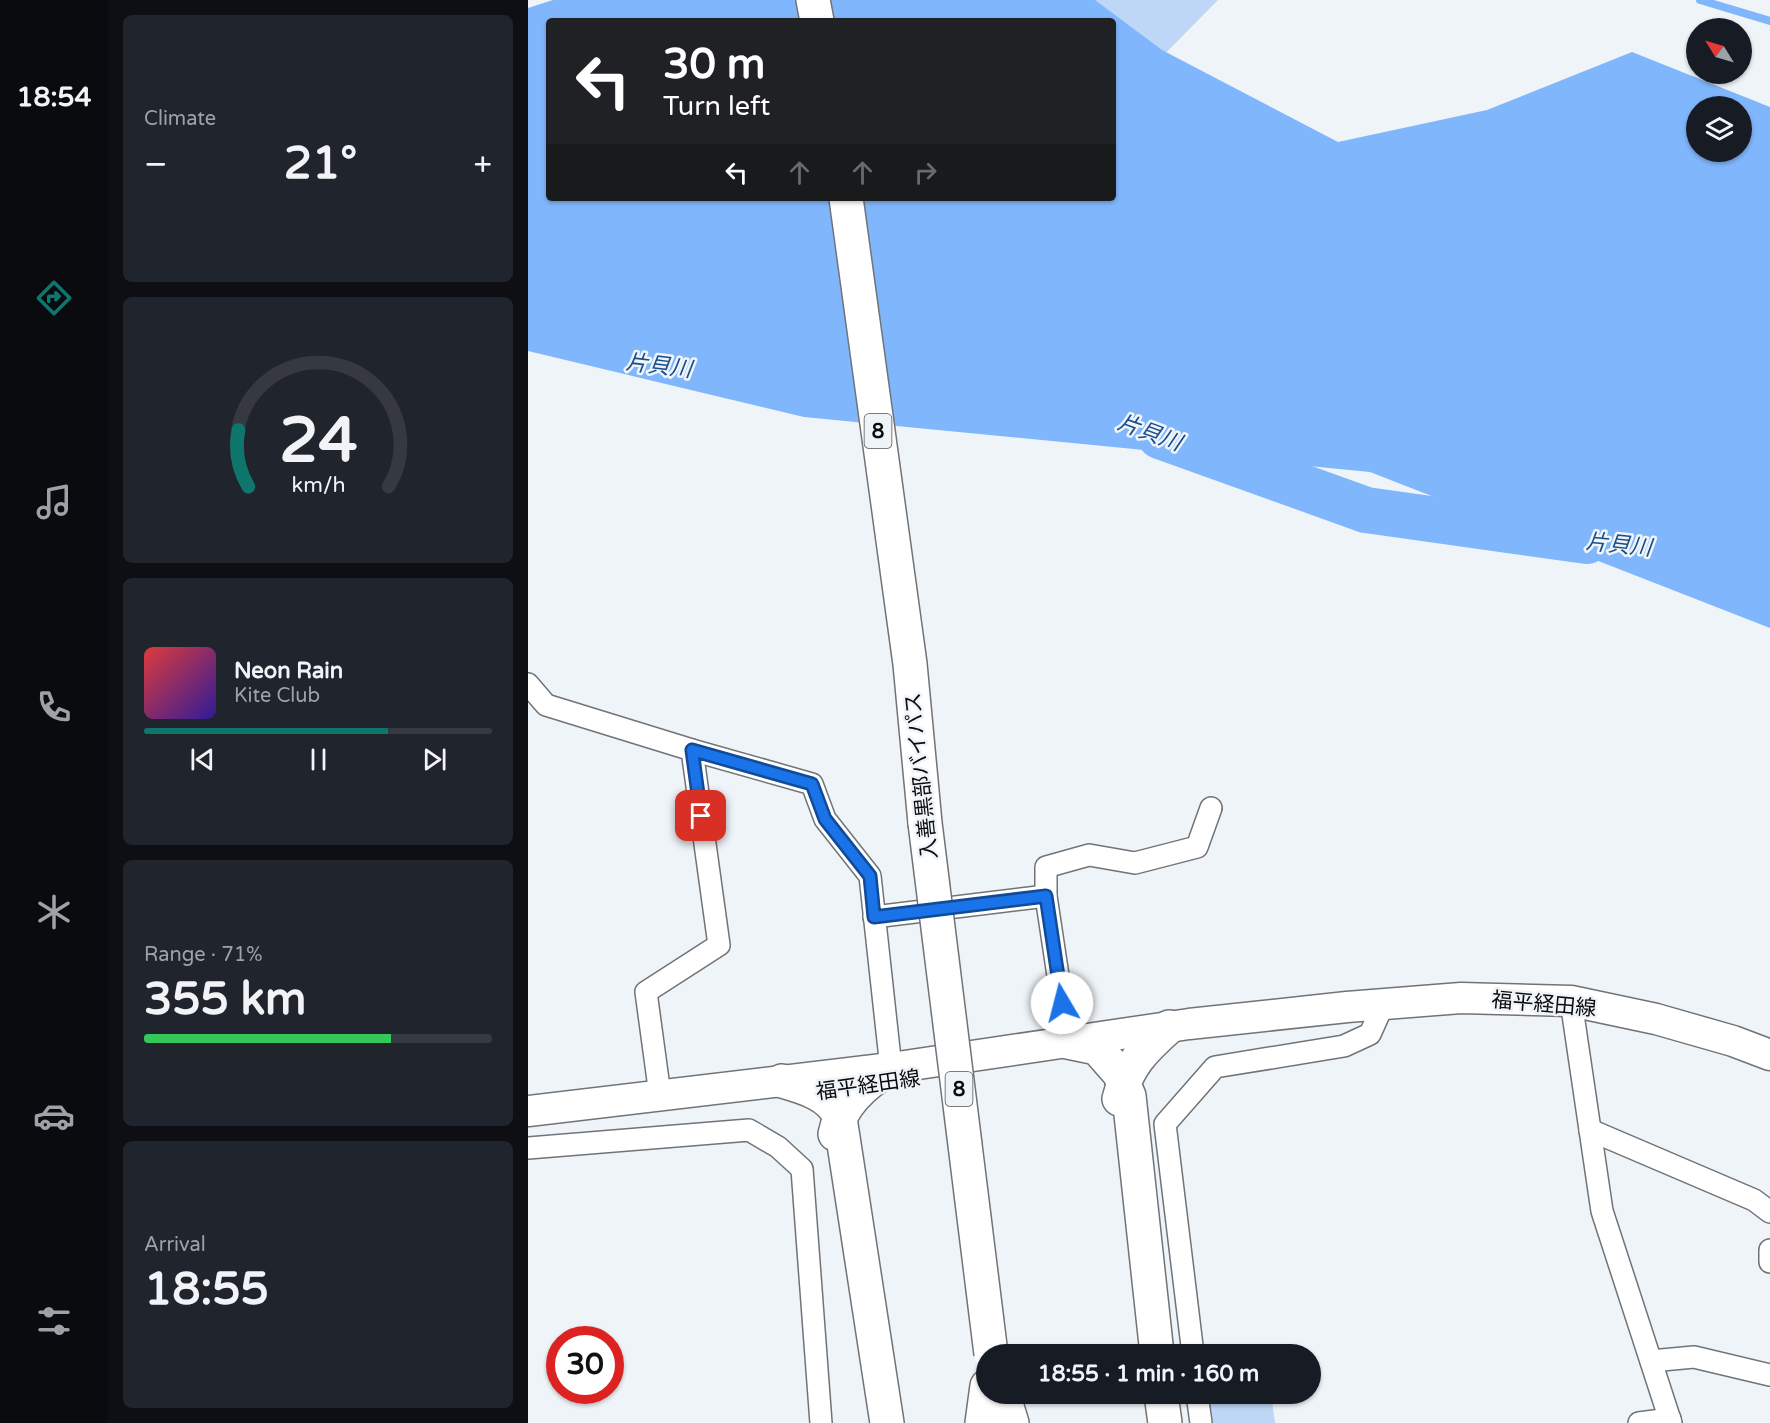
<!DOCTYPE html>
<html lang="en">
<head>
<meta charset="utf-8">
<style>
	body { margin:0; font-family:"Varela Round","Noto Sans JP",sans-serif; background:#20242c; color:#f1f3f6; height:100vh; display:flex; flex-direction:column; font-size:22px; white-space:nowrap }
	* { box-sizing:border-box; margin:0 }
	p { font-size:20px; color:#9ea1a6 }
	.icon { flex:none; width:33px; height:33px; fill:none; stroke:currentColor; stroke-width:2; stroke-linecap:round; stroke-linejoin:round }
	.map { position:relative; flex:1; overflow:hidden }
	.panel { display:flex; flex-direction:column; gap:15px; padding:15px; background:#0d0f14; width:420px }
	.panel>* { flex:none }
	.guide { position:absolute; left:18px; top:18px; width:570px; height:183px; border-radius:6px; box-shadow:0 2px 4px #0004; background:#202124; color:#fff; overflow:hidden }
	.needle { width:39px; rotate:307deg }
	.controls { position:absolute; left:1158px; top:18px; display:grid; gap:12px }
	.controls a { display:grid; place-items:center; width:66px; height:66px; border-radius:50%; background:#171b24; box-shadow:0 2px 4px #0004; font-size:30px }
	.speed { position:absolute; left:18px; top:1326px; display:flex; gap:12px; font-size:30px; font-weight:700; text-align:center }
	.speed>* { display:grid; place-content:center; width:78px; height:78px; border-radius:50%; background:#171b24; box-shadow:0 2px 4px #0004; line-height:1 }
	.speed .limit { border:9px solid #d22; background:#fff; color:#111 }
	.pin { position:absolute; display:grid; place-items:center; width:51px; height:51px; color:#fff; margin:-26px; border-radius:12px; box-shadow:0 3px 9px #0006 }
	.me { position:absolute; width:66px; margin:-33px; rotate:352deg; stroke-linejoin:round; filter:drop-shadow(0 0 4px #0008) }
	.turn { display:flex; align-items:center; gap:21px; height:126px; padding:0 18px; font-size:27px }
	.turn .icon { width:78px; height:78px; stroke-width:2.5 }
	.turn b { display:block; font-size:42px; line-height:51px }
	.lanes { display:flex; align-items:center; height:57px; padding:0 18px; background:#0003; justify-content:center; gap:30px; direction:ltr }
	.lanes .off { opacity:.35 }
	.big { font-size:45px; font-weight:700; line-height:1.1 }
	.panel .tile { flex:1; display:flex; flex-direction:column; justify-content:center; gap:9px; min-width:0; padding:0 21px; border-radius:9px; background:#20242c }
	.panel .dial { align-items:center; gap:0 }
	.dial svg { height:156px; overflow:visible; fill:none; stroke:#363941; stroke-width:7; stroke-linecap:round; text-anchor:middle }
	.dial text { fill:#f1f3f6; stroke:none }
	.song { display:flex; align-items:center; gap:18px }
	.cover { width:72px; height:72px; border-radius:9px; background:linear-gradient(135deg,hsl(0 70% 55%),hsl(250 70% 35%)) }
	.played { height:6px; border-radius:3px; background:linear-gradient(90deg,#0f766e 70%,#363941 70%) }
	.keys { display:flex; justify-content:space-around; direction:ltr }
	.heat { display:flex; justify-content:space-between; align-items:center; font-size:33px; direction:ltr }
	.charge { height:9px; border-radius:4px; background:linear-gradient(90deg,#34c759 71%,#363941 0) }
	.trip { position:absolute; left:448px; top:1344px; width:345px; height:60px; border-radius:30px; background:#171b24; box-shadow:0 2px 4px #0004; font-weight:700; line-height:60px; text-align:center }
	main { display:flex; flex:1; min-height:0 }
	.tabs { display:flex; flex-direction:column; width:108px; justify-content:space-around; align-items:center; background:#090b0e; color:#9ea1a6 }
	.tabs .icon { width:42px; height:42px }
	.tabs .current { color:#0f766e }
	.tabs b { font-size:27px; color:#f1f3f6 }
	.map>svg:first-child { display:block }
</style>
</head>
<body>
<main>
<nav class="tabs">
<b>18:54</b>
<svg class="icon current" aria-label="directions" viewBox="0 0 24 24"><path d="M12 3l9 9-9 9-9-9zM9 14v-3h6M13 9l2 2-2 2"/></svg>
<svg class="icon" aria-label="music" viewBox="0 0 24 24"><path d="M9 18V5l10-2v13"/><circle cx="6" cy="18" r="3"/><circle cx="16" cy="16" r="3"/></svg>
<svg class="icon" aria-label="phone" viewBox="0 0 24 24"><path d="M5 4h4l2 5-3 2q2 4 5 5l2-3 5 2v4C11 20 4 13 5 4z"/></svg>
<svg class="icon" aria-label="climate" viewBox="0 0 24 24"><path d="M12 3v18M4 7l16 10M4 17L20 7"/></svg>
<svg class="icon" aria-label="car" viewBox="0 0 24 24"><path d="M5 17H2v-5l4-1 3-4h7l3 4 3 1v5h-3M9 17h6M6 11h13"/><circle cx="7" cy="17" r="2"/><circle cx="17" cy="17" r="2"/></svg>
<svg class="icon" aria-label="filters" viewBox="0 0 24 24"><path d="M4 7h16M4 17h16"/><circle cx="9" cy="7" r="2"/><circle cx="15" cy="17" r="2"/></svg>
</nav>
<section class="panel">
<div class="tile"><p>Climate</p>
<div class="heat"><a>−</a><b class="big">21°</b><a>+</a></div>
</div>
<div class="tile dial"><svg viewBox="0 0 100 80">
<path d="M14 69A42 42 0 1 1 86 69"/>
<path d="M14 69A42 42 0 0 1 9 40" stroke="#0f766e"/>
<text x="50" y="56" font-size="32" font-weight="700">24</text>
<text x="50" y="72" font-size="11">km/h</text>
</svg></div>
<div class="tile">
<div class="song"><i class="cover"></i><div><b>Neon Rain</b><p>Kite Club</p></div></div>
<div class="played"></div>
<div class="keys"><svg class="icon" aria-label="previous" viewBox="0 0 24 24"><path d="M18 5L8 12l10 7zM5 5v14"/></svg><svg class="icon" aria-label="pause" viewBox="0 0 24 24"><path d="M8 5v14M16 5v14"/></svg><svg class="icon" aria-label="next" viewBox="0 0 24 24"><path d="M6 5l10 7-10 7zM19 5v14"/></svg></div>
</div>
<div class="tile"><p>Range · 71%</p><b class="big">355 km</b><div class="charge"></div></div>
<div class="tile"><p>Arrival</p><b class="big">18:55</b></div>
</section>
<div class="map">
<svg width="1242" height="1423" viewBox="0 0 1242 1423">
	<rect width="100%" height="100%" fill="#eff4f9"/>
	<g fill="#bfd7f7">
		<path d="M477,0H690L608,83L585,21Z"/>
		<path d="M681,1394H743L747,1423H685Z"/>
	</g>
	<path fill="#80b6fc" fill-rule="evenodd" d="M25,0H567L634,50L810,142L959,110L1104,52L1242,107V628L842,472L276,417L0,351V8ZM21,21H585V198H21ZM1168,106H1214V152H1168Z"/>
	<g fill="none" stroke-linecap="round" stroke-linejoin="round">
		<path stroke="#80b6fc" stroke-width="8" d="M1172,0L1242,21"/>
		<path stroke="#80b6fc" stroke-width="46" d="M632,436L838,510L1059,541"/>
		<defs>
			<g id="minor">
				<path d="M0,684L18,705L164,750L191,945L118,992L132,1095"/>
				<path d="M164,750L284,784L297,819L342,876L363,1068"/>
				<path d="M518,896V867L561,855L607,863L669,847L683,808"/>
				<path d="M346,917L518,896L540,1042"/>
				<path d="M1043,1001L1074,1211L1143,1423"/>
				<path d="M1062,1130L1226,1200L1242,1212"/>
				<path d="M0,1148L221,1130L250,1147L274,1169L293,1423"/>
				<path d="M1242,1250V1262"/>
				<path d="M665,1354L637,1124L687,1067L816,1046L842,1034L855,1005"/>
				<path d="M1123,1361L1166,1357L1242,1375"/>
				<path d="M669,1394L673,1423"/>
				<path d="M1111,1423L1142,1419"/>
			</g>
			<path id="secondary" d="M0,1111L363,1068L661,1024L819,1007L933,998L1043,1001L1128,1019L1205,1041L1242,1055"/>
			<g id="trunk">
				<path d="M285,0L289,21"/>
				<path d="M318,198L382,664L397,823"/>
				<path d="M540,1042L569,1048L591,1073L601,1096L629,1354"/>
				<path d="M254,1081C275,1087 304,1095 312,1118L359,1423"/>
				<path d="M591,1099C599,1066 616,1049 641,1027"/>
				<path d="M307,1134C313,1104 337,1083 363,1068"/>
				<path d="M475,1394L484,1423"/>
				<path d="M633,1394L637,1423"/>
				<path d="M454,1423L459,1386"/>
			</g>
		</defs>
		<use href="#minor" stroke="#707378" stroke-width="24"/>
		<use href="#secondary" stroke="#707378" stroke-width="33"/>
		<use href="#trunk" stroke="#707378" stroke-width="36"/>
		<use href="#minor" stroke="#fff" stroke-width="21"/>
		<use href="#secondary" stroke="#fff" stroke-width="30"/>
		<use href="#trunk" stroke="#fff" stroke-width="33"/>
		<defs>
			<path id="trunk-bridge" d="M397,823L463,1354"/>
		</defs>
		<use href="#trunk-bridge" stroke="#707378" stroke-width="36" stroke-linecap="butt"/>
		<use href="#trunk-bridge" stroke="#fff" stroke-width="33"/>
	</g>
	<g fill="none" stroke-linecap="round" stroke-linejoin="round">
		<defs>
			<path id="route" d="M173,816L164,750L284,784L297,819L342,876L346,917L518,896L534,1003"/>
		</defs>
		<use href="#route" stroke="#114b97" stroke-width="15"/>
		<use href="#route" stroke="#1a73e8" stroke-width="10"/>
	</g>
	<g text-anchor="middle" stroke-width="5" stroke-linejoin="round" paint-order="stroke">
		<g fill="#eff4f9" stroke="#4f5154" stroke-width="1.5">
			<rect x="336.5" y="414" width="27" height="34" rx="4.5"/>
			<rect x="417.5" y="1072" width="27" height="34" rx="4.5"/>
		</g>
		<g font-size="20" font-weight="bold" fill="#0a0b0d">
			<text x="350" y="438">8</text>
			<text x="431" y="1096">8</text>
		</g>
		<g font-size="21" fill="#0a0b0d" stroke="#eff4f9">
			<text transform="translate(393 776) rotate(-96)" y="7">入善黒部バイパス</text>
			<text transform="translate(1016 1004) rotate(5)" y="7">福平経田線</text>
			<text transform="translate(340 1085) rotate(-8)" y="7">福平経田線</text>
		</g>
		<g font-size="22" font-style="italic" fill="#194e8c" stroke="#eff4f9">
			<text transform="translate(131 365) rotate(7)" y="8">片貝川</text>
			<text transform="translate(622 432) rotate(20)" y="8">片貝川</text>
			<text transform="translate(1091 544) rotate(6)" y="8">片貝川</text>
		</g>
	</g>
</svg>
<div class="controls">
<a><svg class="needle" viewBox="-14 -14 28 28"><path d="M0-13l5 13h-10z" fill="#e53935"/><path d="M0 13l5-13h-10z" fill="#9ea1a6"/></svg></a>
<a><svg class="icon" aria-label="layers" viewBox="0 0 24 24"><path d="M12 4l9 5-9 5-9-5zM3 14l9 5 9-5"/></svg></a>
</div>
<div class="speed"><div class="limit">30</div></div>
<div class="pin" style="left:173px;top:816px;background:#d93025"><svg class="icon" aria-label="arrive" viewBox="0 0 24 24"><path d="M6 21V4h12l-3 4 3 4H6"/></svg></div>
<svg class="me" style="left:534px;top:1003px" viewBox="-20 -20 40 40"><circle r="19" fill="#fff"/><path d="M0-13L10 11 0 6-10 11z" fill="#1a73e8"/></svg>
<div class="trip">18:55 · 1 min · 160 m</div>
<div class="guide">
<div class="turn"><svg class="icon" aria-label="left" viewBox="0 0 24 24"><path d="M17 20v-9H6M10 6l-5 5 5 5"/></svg><div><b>30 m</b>Turn left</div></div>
<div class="lanes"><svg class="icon" aria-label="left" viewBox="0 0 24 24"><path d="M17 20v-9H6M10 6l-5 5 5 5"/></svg><svg class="icon off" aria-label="ahead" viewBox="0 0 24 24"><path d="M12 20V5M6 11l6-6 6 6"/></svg><svg class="icon off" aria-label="ahead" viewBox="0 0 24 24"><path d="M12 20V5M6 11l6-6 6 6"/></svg><svg class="icon off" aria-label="right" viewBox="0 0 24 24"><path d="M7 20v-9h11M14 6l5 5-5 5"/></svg></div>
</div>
</div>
</main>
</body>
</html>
